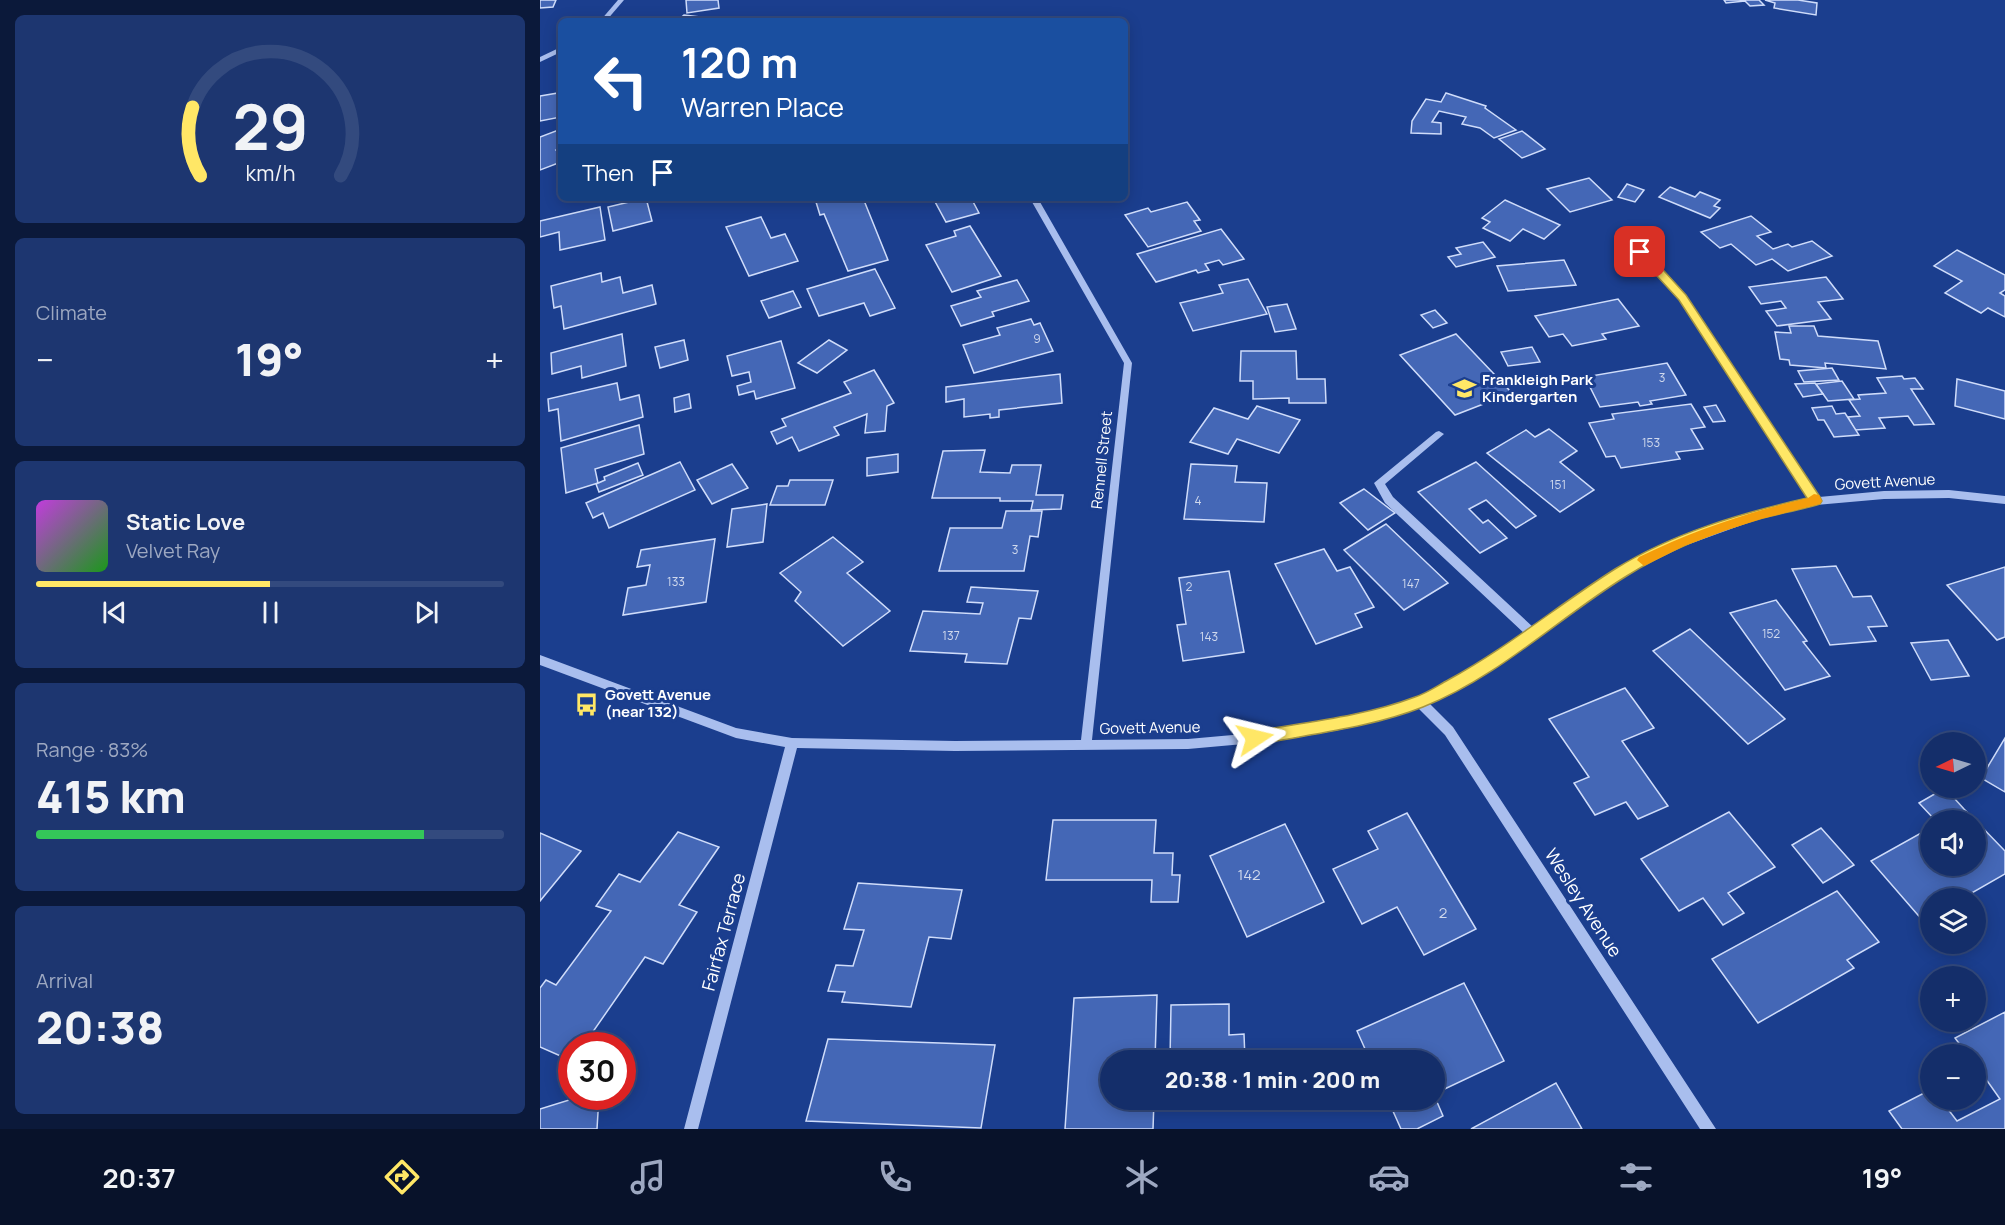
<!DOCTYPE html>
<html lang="en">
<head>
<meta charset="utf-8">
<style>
	body { margin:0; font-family:Manrope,sans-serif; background:#1d3670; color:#f1f3f6; height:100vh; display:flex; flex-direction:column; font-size:22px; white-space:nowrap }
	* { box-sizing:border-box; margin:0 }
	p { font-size:20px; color:#9da8c1 }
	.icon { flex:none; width:33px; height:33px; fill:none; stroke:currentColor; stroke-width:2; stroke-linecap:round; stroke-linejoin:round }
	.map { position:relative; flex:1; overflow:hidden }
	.side { display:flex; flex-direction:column; gap:15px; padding:15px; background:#0b193a; width:540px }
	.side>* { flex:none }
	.banner { position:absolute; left:18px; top:18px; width:570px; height:183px; border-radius:9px; box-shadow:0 3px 15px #0003,0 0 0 2px #334a7e; background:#1a4fa0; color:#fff; overflow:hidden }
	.needle { width:39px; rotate:265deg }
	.tools { position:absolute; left:1380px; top:732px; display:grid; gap:12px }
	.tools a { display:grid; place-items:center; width:66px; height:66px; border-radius:50%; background:#142e6a; box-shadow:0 3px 15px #0003,0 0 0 2px #334a7e; font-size:30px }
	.speed { position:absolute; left:18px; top:1032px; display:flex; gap:12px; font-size:30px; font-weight:700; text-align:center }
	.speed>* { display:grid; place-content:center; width:78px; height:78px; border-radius:50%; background:#142e6a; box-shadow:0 3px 15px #0003,0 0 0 2px #334a7e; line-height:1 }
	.speed .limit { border:9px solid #d22; background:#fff; color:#111 }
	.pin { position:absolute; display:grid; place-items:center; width:51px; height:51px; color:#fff; margin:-26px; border-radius:12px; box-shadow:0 3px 9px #0006 }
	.me { position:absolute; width:66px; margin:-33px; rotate:80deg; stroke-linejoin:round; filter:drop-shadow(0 0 4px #0008) }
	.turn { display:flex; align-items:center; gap:21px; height:126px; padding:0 24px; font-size:27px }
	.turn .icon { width:78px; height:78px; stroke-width:2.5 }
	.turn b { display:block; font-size:42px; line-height:51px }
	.then { display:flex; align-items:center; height:57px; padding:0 24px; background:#0003; gap:12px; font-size:22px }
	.big { font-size:45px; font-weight:800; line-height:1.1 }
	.side .widget { flex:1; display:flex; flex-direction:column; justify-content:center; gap:9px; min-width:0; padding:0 21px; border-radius:9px; background:#1d3670 }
	.side .dial { align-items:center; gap:0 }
	.dial svg { height:156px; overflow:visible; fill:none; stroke:#334a7e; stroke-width:7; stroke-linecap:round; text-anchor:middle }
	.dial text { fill:#f1f3f6; stroke:none }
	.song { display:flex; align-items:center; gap:18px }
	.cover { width:72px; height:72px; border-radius:9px; background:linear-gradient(135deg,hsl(290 70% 55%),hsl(120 70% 35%)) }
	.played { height:6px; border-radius:3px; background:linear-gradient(90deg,#ffe766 50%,#334a7e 50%) }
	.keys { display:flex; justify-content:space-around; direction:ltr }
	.heat { display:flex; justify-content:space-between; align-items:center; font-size:33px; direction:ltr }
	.charge { height:9px; border-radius:4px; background:linear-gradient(90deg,#34c759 83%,#334a7e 0) }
	.trip { position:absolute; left:560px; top:1050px; width:345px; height:60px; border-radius:30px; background:#142e6a; box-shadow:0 3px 15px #0003,0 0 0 2px #334a7e; font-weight:800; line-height:60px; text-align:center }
	.tab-bar { display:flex; height:96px; justify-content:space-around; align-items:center; background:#08122a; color:#9da8c1 }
	.tab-bar .icon { width:42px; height:42px }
	.tab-bar .selected { color:#ffe766 }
	.tab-bar b { font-size:27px; color:#f1f3f6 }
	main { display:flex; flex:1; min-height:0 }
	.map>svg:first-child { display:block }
</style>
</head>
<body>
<main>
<section class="side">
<div class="widget dial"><svg viewBox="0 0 100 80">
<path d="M14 69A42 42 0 1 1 86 69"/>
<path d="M14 69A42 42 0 0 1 10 34" stroke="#ffe766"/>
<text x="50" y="56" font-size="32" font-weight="700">29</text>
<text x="50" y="72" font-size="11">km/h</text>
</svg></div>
<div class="widget"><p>Climate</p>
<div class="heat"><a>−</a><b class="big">19°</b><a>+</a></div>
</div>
<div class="widget">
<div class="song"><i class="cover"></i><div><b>Static Love</b><p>Velvet Ray</p></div></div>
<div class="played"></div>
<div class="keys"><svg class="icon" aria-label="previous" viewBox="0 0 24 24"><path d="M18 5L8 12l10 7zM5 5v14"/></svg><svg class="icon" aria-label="pause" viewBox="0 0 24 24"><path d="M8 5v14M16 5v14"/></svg><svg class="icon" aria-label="next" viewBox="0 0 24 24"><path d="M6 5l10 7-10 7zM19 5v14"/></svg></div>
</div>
<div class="widget"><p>Range · 83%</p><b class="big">415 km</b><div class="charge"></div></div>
<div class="widget"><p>Arrival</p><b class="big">20:38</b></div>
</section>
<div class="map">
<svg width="1465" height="1129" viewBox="0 0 1465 1129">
	<rect width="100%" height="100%" fill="#1b3e8e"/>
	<g fill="#4467b6" stroke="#cfdcfa" stroke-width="1.5">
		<path d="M0,0H16L13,7L0,8Z"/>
		<path d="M146,0H178L179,8L147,13Z"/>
		<path d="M1184,0H1219L1224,5L1210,6L1205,1L1186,3Z"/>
		<path d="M1225,0H1258L1277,3L1276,15L1234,8L1235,3Z"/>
		<path d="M144,15L169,18L166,21H137Z"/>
		<path d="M18,93L17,104H21V117L0,121V96Z"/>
		<path d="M906,93L946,106L945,108L976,130L954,138L940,128L922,124L926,117L899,111L892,122L901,123V134L871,133L872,121L886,99L901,102Z"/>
		<path d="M21,129V148L16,150L21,156V162L0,170V137Z"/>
		<path d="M982,131L1005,149L982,158L959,139Z"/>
		<path d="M1049,178L1072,200L1030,212L1007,189Z"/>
		<path d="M1087,184L1104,190L1095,202L1078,197Z"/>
		<path d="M1130,187L1155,197L1160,192L1180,200L1174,206L1180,208L1170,218L1119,197Z"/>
		<path d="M106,198L112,221L73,231L68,207Z"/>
		<path d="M293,198H323L348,260L308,271L284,214L280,215L276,202Z"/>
		<path d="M393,198H431L439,213L406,222Z"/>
		<path d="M965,200L1020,225L1004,239L983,229L970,241L943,228L950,222L942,218Z"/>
		<path d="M647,202L660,220L654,221L661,231L608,247L585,215L608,208L611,212Z"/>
		<path d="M60,207L65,240L20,250L19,232L0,237V221Z"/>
		<path d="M1211,216L1231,232L1217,236L1233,249L1248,244L1252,247L1272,241L1292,256L1248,271L1232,259L1216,265L1191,244L1180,248L1161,232Z"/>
		<path d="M221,217L231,238L245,234L258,261L209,276L186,227Z"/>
		<path d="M430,226L461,276L412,292L386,245L416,236L414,231Z"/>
		<path d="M681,229L704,259L683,265L679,260L665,264L669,270L658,273L656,270L616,282L597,254Z"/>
		<path d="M943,242L955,257L916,267L908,257L921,254L916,248Z"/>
		<path d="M1417,250L1465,275V290L1460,293L1465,296V317L1448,308L1441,313L1405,293L1422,281L1394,266Z"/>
		<path d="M1024,260L1036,285L968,291L957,266Z"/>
		<path d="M335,269L355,308L330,316L324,303L279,316L267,289Z"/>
		<path d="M61,273L62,282L80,277L83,293L112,285L116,304L24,329L21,306L14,308L11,286Z"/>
		<path d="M1286,277L1303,299L1278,302L1291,319L1237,326L1226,311L1246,308L1241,301L1221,304L1209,287Z"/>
		<path d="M708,279L727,314L653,331L640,303L683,293L679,285Z"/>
		<path d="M477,280L489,301L452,312L454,316L421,326L411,306L441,297L437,291Z"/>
		<path d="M253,291L261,307L229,318L221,301Z"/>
		<path d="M1078,299L1099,326L1062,334L1066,339L1032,346L1023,334L1009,337L995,316Z"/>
		<path d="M747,304L756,329L735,332L727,307Z"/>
		<path d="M895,310L907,323L893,328L881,315Z"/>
		<path d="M491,319L494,325L500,323L513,351L434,373L423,345L460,335L457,328Z"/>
		<path d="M1249,326H1274L1278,336L1338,341L1346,369L1285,363L1286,368L1250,365L1249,360L1240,359L1235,332L1251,333Z"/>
		<path d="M82,334L86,366L42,378L41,366L12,374L11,353Z"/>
		<path d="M916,334L972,393L915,415L860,355Z"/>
		<path d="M144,340L148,360L120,368L115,347Z"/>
		<path d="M289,340L307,350L277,373L258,363Z"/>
		<path d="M241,341L255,388L216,399L214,391L199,395L197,386L211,382L209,372L192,376L187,356Z"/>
		<path d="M992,347L1000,362L968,366L961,352Z"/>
		<path d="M701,351H756L757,379H785L786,403H749V398L713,399V381H700Z"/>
		<path d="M1127,363L1146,395L1110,401L1112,404L1100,406L1098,402L1060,407L1045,377Z"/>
		<path d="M1292,368L1299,380L1264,382L1258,371Z"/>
		<path d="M334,370L354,403L347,406L345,431L325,433L327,414L294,427L299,435L259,451L252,437L237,444L231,432L246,426L242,419L311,393L304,382Z"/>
		<path d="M520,374L522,403L459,410V417L450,418V414L424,417V399L406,402V387Z"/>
		<path d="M1362,376L1364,379L1375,378L1383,389H1371L1394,424L1374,425L1368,416L1339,418L1345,428L1315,430L1308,417L1320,416L1309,400L1320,399L1318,395L1346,393L1337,378Z"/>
		<path d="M1417,379L1465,391V419L1415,406Z"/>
		<path d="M1302,381L1314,399L1288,401L1276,384Z"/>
		<path d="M77,383L80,400L99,395L103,417L21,441L18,409L9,411L8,399Z"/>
		<path d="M1275,383L1283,394L1263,397L1255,384Z"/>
		<path d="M149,394L151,408L135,412L134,398Z"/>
		<path d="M1151,404L1165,427L1151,429L1163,449L1136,452L1140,459L1081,468L1075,456L1066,457L1049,423L1074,419L1072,414Z"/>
		<path d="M1176,405L1185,421L1173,422L1164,407Z"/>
		<path d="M717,406L760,420L739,453L697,439L688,454L650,442L674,408L708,419Z"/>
		<path d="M1292,406L1296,414L1305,413L1319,435L1294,437L1284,420H1278L1272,408Z"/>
		<path d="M99,425L104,454L55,469L58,483L26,493L21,448Z"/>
		<path d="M1009,429L1037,451L1020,462L1054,490L1020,512L947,453L986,430L995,437Z"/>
		<path d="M445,450L440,472L470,473L472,465H501L496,495H523L521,509L491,510L493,501H460V498H392L403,451Z"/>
		<path d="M358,454V472L327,476V458Z"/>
		<path d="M140,462L155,490L69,528L63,513L53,518L46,503Z"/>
		<path d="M936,462L996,516L976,528L946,500L929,509L943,523L948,520L967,538L940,553L878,492Z"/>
		<path d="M98,463L103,475L59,492L56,484L65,480L64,477Z"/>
		<path d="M192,464L208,488L172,504L157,480Z"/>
		<path d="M651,464L697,466L695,482L727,483L724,522L644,519Z"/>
		<path d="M250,480H293L285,505H230L237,486H248Z"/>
		<path d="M824,489L855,513L828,530L800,503Z"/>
		<path d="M227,504L223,542L187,547L192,509Z"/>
		<path d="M466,511H502L498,537L490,536L484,571H399L410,528H462Z"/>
		<path d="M846,524L908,583L864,610L804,550Z"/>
		<path d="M293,537L323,562L307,573L350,611L303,646L255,601L261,592L240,573Z"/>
		<path d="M175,539L166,602L83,615L88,588L106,585L110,565L97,567L101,550Z"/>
		<path d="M784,549L797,571L810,567L834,607L815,614L822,627L776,644L735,564Z"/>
		<path d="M1296,566L1313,597L1331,596L1347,626L1328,627L1336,641L1290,645L1252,569Z"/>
		<path d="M1465,567V637L1457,640L1407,585Z"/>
		<path d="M689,571L704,652L643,661L637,625L646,624L639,578Z"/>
		<path d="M431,587L498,591L491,619L479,618L467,664L425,662L427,654L370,651L383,611L440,614L443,603L427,602Z"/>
		<path d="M1236,600L1267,641L1263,642L1290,676L1245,690L1190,613Z"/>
		<path d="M1150,629L1245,719L1208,744L1113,651Z"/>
		<path d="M1408,640L1429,676L1391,680L1371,643Z"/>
		<path d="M1085,688L1114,728L1082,741L1128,806L1098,819L1086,802L1055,815L1034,783L1049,777L1009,719Z"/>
		<path d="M1465,738V792L1441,778Z"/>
		<path d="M1405,788L1424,809L1435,820H1395L1379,803Z"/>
		<path d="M1189,812L1235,867L1188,893L1204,913L1183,925L1163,898L1139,911L1101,859Z"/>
		<path d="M867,813L936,929L884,955L857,907L822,924L793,869L838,849L828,831Z"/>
		<path d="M513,820H616L614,853H633L632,875H640L638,902H611L612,880H506Z"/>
		<path d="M1436,821L1465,851V874L1423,898H1390V918L1384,922L1331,861L1390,828V866H1436Z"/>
		<path d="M745,824L784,902L707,937L670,856Z"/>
		<path d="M1281,828L1314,865L1283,883L1252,845Z"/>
		<path d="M138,832L179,847L139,905L157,912L123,964L105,957L43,1046H32V1061L0,1047V988L6,980L16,985L71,911L56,906L79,874L100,882Z"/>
		<path d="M0,833L41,851L0,901Z"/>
		<path d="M318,883L422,890L411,939L389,937L371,1007L302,1002L305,992L288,991L296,965L313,966L324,930L304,929Z"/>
		<path d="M1297,891L1339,942L1307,960L1314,968L1218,1023L1172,959Z"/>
		<path d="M924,983L964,1061L894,1094V1060H830L817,1031Z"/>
		<path d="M617,995L615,1060H570V1100H614L613,1129H525L534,998Z"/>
		<path d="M689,1004V1035L704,1034L705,1060H630L631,1005Z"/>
		<path d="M1465,1012V1129H1362L1349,1111L1390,1090V1100H1401L1417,1121L1460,1099L1436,1065V1054H1427L1415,1038Z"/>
		<path d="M288,1039L455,1045L441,1128L266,1121Z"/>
		<path d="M1016,1083L1042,1129H931Z"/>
		<path d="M894,1095L903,1116L877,1129H861L848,1100H894Z"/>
		<path d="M42,1096H59L57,1129H0V1109Z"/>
	</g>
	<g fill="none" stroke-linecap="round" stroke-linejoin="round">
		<g fill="#a9beee" fill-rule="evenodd">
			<path d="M78,0H84L66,21H60Z"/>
			<path d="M21,47V52L0,62V57Z"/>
			<path d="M493,200H499L500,202L592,363L552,740L648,739L715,733L829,712L877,698L946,662L985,634L845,503L834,483L896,432L899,431L904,434L845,484L853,497L994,628L1077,569L1136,540L1220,510L1269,499L1140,299L1097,254V250H1103L1146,295L1279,497L1344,491L1409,490L1465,496V504L1409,498L1344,499L1276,505L1221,518L1144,546L1085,575L954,668L889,703L913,727L1176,1129H1160L905,735L878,708L829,722L715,743L648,749L415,751L257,748L158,1129H144L245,747L196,738L0,665V655L196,728L252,738L415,741L541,740L584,363L492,202Z"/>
		</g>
	</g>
	<path fill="#ffe766" stroke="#a69642" stroke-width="1.5" d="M1100,248L1104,249L1146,295L1280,497L1282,501L1280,504C1261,510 1242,513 1223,518C1176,531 1126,551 1085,577C1019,618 957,678 883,707C830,728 770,734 715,745L709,743L707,738L709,733L715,731C768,722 825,716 875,697C887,693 897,686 908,680C967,648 1018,605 1075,569C1133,533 1201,513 1267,498L1139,300L1095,252Z"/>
	<path fill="#f59e0b" d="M1274,494L1279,495L1282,501L1280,504L1221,519L1184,531L1144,546L1104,566L1097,560L1099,557C1154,530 1209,512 1268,498Z"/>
	<defs>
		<symbol id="school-bare" viewBox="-9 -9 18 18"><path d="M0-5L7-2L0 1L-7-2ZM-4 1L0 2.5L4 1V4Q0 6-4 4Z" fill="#ffe766" stroke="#1b3e8e" stroke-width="2.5" paint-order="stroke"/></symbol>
		<symbol id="bus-bare" viewBox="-9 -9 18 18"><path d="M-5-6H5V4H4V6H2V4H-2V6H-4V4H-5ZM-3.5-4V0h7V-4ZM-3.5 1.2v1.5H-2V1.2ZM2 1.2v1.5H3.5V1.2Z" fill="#ffe766" stroke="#1b3e8e" stroke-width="2.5" paint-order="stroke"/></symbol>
	</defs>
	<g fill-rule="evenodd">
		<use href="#school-bare" x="908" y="372" width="33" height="33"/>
		<use href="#bus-bare" x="30" y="688" width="33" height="33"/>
	</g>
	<g text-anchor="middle" stroke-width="6" stroke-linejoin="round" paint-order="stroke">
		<g font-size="12" fill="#d0d9ed">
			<text x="497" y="343">9</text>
			<text x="1122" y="382">3</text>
			<text x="1111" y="447">153</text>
			<text x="1018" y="489">151</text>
			<text x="658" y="505">4</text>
			<text x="475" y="554">3</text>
			<text x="136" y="586">133</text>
			<text x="871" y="588">147</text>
			<text x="649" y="591">2</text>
			<text x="1231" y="638">152</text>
			<text x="411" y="640">137</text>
			<text x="669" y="641">143</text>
		</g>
		<g font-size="15" font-weight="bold" fill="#fff" stroke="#1b3e8e" text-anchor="start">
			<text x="942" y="385">Frankleigh Park<tspan x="942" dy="17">Kindergarten</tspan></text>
			<text x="65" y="700">Govett Avenue<tspan x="65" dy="17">(near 132)</tspan></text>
		</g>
		<g font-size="15" fill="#fff" stroke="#1b3e8e">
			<text transform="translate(562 460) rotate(-84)" y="5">Rennell Street</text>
			<text transform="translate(1345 482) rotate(-3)" y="5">Govett Avenue</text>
			<text transform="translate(610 728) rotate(-1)" y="5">Govett Avenue</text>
		</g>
		<g font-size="15" fill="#d0d9ed">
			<text x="709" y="880">142</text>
			<text x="903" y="918">2</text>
		</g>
		<g font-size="18" fill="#fff" stroke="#1b3e8e">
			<text transform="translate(1043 903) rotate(57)" y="6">Wesley Avenue</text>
			<text transform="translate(184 932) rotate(-75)" y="6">Fairfax Terrace</text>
		</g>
	</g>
</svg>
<div class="tools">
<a><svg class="needle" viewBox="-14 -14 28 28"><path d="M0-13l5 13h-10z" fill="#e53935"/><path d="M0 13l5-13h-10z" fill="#9da8c1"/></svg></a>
<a><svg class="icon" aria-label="sound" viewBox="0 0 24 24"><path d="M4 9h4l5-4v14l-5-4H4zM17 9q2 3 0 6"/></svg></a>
<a><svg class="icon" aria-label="layers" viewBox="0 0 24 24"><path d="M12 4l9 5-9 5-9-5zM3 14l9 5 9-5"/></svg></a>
<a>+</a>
<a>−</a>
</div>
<div class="speed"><div class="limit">30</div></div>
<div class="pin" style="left:1100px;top:252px;background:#d93025"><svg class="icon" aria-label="arrive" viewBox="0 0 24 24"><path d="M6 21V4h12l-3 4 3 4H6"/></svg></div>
<svg class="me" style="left:715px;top:738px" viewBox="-20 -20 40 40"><path d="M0-17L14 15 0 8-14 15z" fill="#ffe766" stroke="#fff" stroke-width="4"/></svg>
<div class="trip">20:38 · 1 min · 200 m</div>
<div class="banner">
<div class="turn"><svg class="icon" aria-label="left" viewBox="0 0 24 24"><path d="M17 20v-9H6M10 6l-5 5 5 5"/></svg><div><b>120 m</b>Warren Place</div></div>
<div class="then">Then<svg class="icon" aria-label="arrive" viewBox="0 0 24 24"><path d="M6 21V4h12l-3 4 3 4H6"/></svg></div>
</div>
</div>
</main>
<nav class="tab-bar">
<b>20:37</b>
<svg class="icon selected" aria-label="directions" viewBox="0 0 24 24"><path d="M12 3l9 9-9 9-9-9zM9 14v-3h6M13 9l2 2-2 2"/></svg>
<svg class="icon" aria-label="music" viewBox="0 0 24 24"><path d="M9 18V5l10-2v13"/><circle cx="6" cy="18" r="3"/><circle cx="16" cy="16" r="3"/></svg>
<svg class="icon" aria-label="phone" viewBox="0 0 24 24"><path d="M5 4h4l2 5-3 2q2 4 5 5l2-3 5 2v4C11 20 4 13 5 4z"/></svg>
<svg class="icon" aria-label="climate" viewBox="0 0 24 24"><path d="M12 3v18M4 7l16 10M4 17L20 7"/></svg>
<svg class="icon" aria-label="car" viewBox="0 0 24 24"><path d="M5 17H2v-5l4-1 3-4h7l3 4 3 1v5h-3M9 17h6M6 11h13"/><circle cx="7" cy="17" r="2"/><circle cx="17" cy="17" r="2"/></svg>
<svg class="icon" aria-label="filters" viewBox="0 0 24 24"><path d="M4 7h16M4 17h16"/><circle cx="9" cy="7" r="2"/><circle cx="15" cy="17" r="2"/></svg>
<b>19°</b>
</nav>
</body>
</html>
